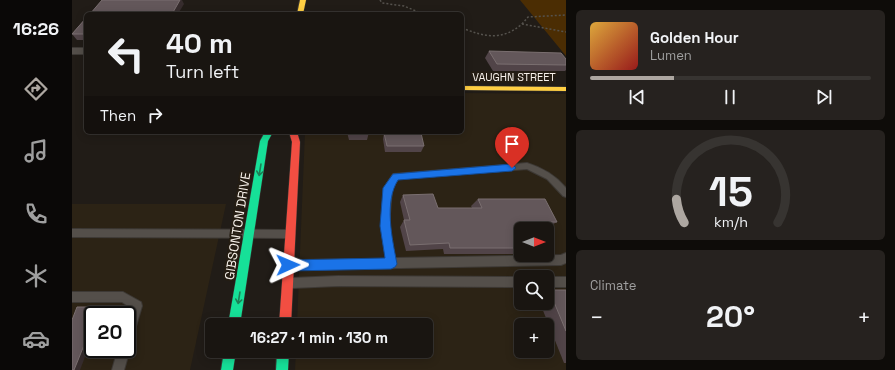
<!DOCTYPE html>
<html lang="en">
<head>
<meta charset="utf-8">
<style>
	body { margin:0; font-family:"Space Grotesk",sans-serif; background:#26221f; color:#f1f3f6; height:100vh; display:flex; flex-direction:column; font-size:15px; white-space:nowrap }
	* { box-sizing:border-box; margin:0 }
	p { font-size:13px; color:#9f9f9f }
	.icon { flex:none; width:22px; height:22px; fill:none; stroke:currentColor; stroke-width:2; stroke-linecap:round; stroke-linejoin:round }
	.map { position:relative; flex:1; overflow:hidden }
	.details { display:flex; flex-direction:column; gap:10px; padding:10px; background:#0e0c09; width:329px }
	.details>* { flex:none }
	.top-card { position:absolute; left:12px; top:12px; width:380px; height:122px; border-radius:6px; box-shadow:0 2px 10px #0003,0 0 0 1px #373431; background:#191511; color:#f1f3f6; overflow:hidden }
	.needle { width:26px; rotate:90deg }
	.controls { position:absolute; left:442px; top:222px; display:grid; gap:8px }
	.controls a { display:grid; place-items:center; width:40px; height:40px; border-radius:6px; background:#191511; box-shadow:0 2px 10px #0003,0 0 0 1px #373431; font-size:20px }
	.speed { position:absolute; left:12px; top:306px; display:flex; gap:8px; font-size:20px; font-weight:700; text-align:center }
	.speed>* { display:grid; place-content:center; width:52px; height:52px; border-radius:50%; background:#191511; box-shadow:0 2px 10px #0003,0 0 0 1px #373431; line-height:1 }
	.speed .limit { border:2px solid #111; border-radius:6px; background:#fff; color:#111 }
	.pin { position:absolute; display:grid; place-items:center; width:34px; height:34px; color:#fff; margin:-41px -17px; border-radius:50% 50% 50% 0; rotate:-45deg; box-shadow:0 0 4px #0007 }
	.pin .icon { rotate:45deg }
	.me { position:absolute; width:44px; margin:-22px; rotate:89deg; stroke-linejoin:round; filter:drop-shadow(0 0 3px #0008) }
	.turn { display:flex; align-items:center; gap:14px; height:84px; padding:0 16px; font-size:18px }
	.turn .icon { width:52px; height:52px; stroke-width:2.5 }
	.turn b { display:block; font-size:28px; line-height:34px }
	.then { display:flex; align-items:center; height:38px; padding:0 16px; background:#0003; gap:8px; font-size:15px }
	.big { font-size:30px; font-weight:600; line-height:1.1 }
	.details .widget { flex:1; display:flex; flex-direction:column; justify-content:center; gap:6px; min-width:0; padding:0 14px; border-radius:6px; background:#26221f }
	.details .dial { align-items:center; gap:0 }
	.dial svg { height:104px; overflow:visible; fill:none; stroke:#373431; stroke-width:7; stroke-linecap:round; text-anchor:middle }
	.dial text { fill:#f1f3f6; stroke:none }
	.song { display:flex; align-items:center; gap:12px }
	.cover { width:48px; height:48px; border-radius:6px; background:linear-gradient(135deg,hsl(40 70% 55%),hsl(0 70% 35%)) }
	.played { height:4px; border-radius:2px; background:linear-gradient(90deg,#ada7a1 30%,#373431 30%) }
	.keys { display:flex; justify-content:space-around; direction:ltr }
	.heat { display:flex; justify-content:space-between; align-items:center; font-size:22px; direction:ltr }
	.trip { position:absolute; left:133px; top:318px; width:228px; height:40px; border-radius:6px; background:#191511; box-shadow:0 2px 10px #0003,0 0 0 1px #373431; font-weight:600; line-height:40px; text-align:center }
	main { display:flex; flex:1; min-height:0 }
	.dock { display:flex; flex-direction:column; width:72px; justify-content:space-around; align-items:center; background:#0a0807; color:#9f9f9f }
	.dock .icon { width:28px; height:28px }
	.dock .on { color:#ada7a1 }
	.dock b { font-size:18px; color:#f1f3f6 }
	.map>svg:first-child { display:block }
</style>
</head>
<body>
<main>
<nav class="dock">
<b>16:26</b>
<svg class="icon on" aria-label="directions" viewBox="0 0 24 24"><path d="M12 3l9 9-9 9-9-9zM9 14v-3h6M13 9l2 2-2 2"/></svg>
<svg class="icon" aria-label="music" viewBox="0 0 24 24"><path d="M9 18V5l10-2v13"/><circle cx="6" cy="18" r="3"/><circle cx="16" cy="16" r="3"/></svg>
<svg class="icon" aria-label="phone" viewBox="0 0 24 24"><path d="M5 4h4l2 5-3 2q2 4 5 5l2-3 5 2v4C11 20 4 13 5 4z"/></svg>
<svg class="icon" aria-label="climate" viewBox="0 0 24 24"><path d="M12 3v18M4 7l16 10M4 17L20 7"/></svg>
<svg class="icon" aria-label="car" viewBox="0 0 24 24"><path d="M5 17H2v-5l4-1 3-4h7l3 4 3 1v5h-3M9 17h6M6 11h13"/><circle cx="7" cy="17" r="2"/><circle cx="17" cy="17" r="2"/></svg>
</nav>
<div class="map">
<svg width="494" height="370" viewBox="0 0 494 370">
	<rect width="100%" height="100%" fill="#211c17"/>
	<g fill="#2c2315" fill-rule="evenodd">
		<path d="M390,93L494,94V370H223L224,351H354V325H225L233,132H390ZM449,229H475V255H449ZM449,277H475V303H449ZM449,325H475V351H449Z"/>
		<path d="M0,204H154L118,370H0ZM21,315H55V349H21Z"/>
	</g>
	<path fill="#4b2d03" d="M448,0H494V56Z"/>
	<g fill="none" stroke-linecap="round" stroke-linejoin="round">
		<defs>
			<g id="lane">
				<path d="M455,163C471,168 483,175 494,188V197L491,196L475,179L455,169L326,179L320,189L317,226L323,258L489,255L494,253V263L489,265L219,270L216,268L214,265L216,262L219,260L314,259L309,226L312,188L321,174Z"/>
				<path d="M0,229L215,230L218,231L219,234L218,237L215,238L0,237Z"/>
				<path d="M266,276L449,277V287L266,286L220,288L217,286L215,283L217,280L220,278Z"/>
				<rect x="475" y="277" width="19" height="10"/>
				<path d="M0,292H51L69,302L70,306L59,343L55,344V322L59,308L50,302H0Z"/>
				<path d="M55,345L58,349L52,370H40L46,349H55Z"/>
			</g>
			<rect id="street" x="0" y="48" width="14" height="6"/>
			<g id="fast">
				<path d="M193,132H201L196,141L168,325H156L188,141Z"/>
				<path d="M152,351H164L161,370H149Z"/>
				<path d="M205,351H217L216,370H204Z"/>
			</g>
			<g id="slow">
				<path d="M228,0H234L231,14H225Z"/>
				<path d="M390,86L494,87V91L390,90Z"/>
			</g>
			<path id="jam" d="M217,132H225L228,142L219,325H207L220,142Z"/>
		</defs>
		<use href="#lane" stroke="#3d3935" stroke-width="2"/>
		<use href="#street" stroke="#3d3935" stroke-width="2"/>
		<use href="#fast" stroke="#3d3935" stroke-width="1"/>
		<use href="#slow" stroke="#3d3935" stroke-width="1"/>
		<use href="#jam" stroke="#3d3935" stroke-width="1"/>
		<g stroke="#55524d" stroke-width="1.5" stroke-dasharray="2 2" stroke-linecap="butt">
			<path d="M308,0L310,3L332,6L351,14"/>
			<path d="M450,24L456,17L494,15"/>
			<path d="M390,28C413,37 430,41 450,24L494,32"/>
		</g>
		<use href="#lane" fill="#544f4a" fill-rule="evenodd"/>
		<use href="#street" fill="#544f4a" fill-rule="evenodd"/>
		<use href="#fast" fill="#16e098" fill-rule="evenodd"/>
		<use href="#slow" fill="#ffcf43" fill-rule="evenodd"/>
		<use href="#jam" fill="#f24e42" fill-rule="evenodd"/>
	</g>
	<g fill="#514448">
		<path d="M14,18V40H5L0,34Z"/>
		<path d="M417,51L494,59V70L493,71H421L413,58Z"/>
		<path d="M275,132H297L295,140H277Z"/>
		<path d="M312,133L352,146L349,152H313L311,139Z"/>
		<path d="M331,195L366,208H400L399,206L406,199L485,222L474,228H448L449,232V252L446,254H372L371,249L334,251L328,227L332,220L328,202Z"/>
		<path d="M477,290H494V363H492L468,303H475V291Z"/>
	</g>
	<g fill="#362c2d">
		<path d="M108,0H110L112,4L106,14H100Z"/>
		<path d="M27,307L32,309L29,315H24Z"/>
		<path d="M21,323V336L8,370H2Z"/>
	</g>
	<g fill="#63575a" stroke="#7a6f70">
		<path d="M30,0H108L100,14H18Z"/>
		<path d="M14,18V34H0Z"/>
		<path d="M417,51L489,53L494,59V65L425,64Z"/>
		<rect x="277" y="132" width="20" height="2"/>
		<path d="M312,133H349L352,146H315Z"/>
		<path d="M361,194L366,208H410L406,199H473L485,222H445L449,232V248H378L377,243L338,245L332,220H338L331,195Z"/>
		<path d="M477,290H494V331Z"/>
		<path d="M5,307H27L24,315H21V323L2,370H0V320Z"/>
	</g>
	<defs><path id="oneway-shaft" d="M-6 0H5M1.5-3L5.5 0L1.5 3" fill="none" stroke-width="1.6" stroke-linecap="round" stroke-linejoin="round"/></defs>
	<g stroke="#1e7e56">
		<use href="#oneway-shaft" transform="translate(188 170) rotate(99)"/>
		<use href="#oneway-shaft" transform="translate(167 298) rotate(99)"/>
	</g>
	<path fill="#1a73e8" stroke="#114b97" d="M440,164L444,168L440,171L326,180C312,202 320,238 325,264L323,267L319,269L216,271L213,269L211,265L213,262L216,260L313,258L308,226L311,188L321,174Z"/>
	<g text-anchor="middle" stroke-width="4" stroke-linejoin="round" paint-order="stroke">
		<g font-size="11" fill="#f8f2eb" stroke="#251d13">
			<text x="442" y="81">VAUGHN STREET</text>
		</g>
		<g font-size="13" fill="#f8f2eb" stroke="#251d13">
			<text transform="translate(165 226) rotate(-81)" y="5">GIBSONTON DRIVE</text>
		</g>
	</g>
</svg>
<div class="controls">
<a><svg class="needle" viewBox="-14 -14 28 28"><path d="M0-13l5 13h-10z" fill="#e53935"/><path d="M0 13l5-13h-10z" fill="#9f9f9f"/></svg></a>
<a><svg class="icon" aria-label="search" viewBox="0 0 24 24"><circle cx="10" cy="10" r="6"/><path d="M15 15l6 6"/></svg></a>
<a>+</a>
</div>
<div class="speed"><div class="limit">20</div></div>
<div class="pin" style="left:440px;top:168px;background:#d93025"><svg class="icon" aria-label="arrive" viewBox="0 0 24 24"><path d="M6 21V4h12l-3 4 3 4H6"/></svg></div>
<svg class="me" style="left:216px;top:265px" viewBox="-20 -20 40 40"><path d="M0-17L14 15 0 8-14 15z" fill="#1a73e8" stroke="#fff" stroke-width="4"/></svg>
<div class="trip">16:27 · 1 min · 130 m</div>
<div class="top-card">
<div class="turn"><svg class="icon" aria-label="left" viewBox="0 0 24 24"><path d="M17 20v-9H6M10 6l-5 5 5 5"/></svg><div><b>40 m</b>Turn left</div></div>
<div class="then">Then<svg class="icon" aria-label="right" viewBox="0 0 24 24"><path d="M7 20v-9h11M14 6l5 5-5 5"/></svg></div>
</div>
</div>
<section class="details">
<div class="widget">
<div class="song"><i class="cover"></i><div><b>Golden Hour</b><p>Lumen</p></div></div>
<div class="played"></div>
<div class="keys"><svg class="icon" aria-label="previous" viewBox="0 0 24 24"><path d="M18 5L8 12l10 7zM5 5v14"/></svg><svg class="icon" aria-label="pause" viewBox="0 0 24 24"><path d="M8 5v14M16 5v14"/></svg><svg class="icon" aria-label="next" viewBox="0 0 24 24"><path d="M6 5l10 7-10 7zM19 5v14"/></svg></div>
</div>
<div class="widget dial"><svg viewBox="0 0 100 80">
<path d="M14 69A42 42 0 1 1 86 69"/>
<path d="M14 69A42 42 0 0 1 8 51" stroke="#ada7a1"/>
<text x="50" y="56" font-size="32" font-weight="700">15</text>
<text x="50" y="72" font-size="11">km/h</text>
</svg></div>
<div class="widget"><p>Climate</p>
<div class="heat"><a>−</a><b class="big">20°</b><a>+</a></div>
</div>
</section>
</main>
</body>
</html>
